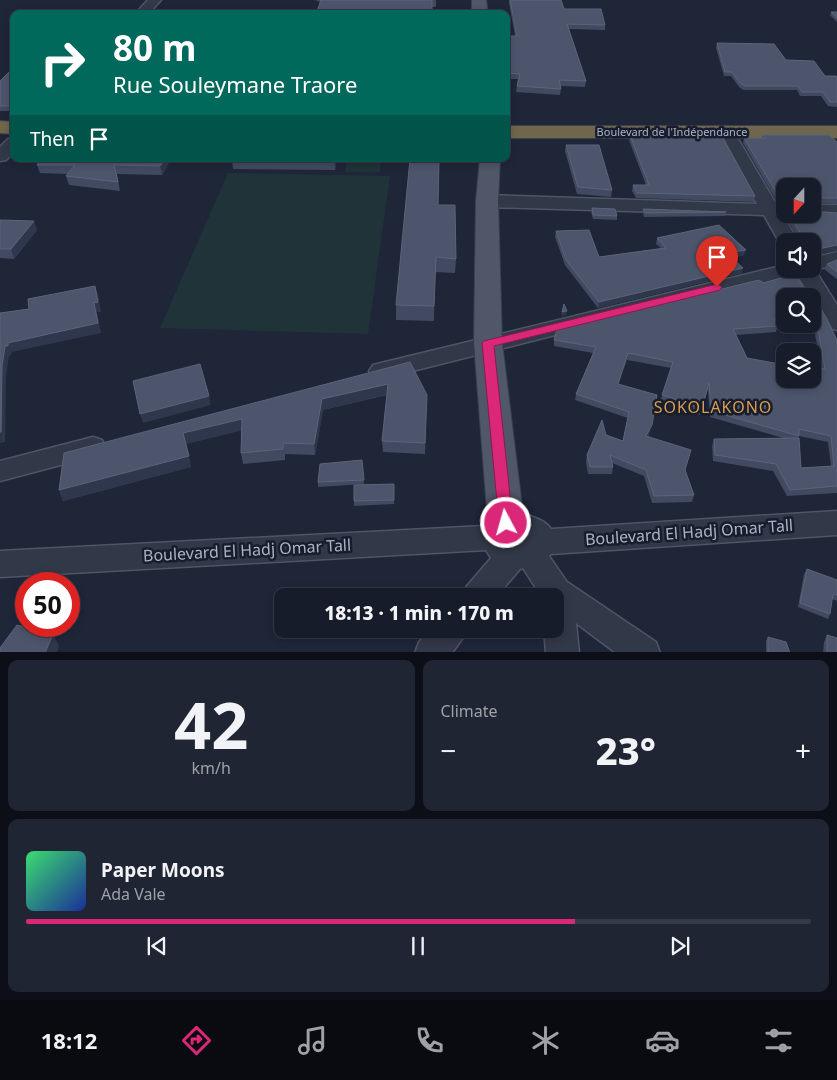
<!DOCTYPE html>
<html lang="en">
<head>
<meta charset="utf-8">
<style>
	body { margin:0; font-family:"Noto Sans",sans-serif; background:#1f2532; color:#f1f3f6; height:100vh; display:flex; flex-direction:column; font-size:19px; white-space:nowrap }
	* { box-sizing:border-box; margin:0 }
	p { font-size:16px; color:#9ea1a8 }
	.icon { flex:none; width:28px; height:28px; fill:none; stroke:currentColor; stroke-width:2; stroke-linecap:round; stroke-linejoin:round }
	.map { position:relative; height:652px; overflow:hidden }
	.drawer { display:flex; flex-direction:column; gap:8px; padding:8px; background:#0c0f17; flex:1 }
	.drawer>* { flex:none }
	.guide { position:absolute; left:10px; top:10px; width:500px; height:152px; border-radius:10px; box-shadow:0 2px 8px #0003,0 0 0 1px #353a47; background:#00695c; color:#fff; overflow:hidden }
	.needle { width:32px; rotate:201deg }
	.controls { position:absolute; left:776px; top:178px; display:grid; gap:10px }
	.controls a { display:grid; place-items:center; width:45px; height:45px; border-radius:10px; background:#161c2a; box-shadow:0 2px 8px #0003,0 0 0 1px #353a47; font-size:25px }
	.speed { position:absolute; left:15px; top:572px; display:flex; gap:10px; font-size:25px; font-weight:700; text-align:center }
	.speed>* { display:grid; place-content:center; width:65px; height:65px; border-radius:50%; background:#161c2a; box-shadow:0 2px 8px #0003,0 0 0 1px #353a47; line-height:1 }
	.speed .limit { border:8px solid #d22; background:#fff; color:#111 }
	.pin { position:absolute; display:grid; place-items:center; width:42px; height:42px; color:#fff; margin:-51px -21px; border-radius:50% 50% 50% 0; rotate:-45deg; box-shadow:0 0 5px #0007 }
	.pin .icon { rotate:45deg }
	.me { position:absolute; width:55px; margin:-28px; rotate:354deg; stroke-linejoin:round; filter:drop-shadow(0 0 4px #0008) }
	.turn { display:flex; align-items:center; gap:18px; height:105px; padding:0 20px; font-size:22px }
	.turn .icon { width:65px; height:65px; stroke-width:2.5 }
	.turn b { display:block; font-size:35px; line-height:42px }
	.then { display:flex; align-items:center; height:48px; padding:0 20px; background:#0003; gap:10px; font-size:19px }
	.big { font-size:38px; font-weight:800; line-height:1.1 }
	.drawer .tile { flex:1; display:flex; flex-direction:column; justify-content:center; gap:8px; min-width:0; padding:0 18px; border-radius:10px; background:#1f2532 }
	.drawer .dial { align-items:center; gap:0 }
	.dial b { font-size:65px; line-height:1 }
	.song { display:flex; align-items:center; gap:15px }
	.cover { width:60px; height:60px; border-radius:8px; background:linear-gradient(135deg,hsl(140 70% 55%),hsl(230 70% 35%)) }
	.played { height:5px; border-radius:2px; background:linear-gradient(90deg,#db2777 70%,#353a47 70%) }
	.keys { display:flex; justify-content:space-around; direction:ltr }
	.heat { display:flex; justify-content:space-between; align-items:center; font-size:28px; direction:ltr }
	.drawer .tiles { flex:1; display:grid; gap:8px; grid-template-columns:1fr 1fr }
	.tile:last-child { grid-column:span 2 }
	.trip { position:absolute; left:274px; top:588px; width:290px; height:50px; border-radius:10px; background:#161c2a; box-shadow:0 2px 8px #0003,0 0 0 1px #353a47; font-weight:800; line-height:50px; text-align:center }
	.menu { display:flex; height:80px; justify-content:space-around; align-items:center; background:#090b11; color:#9ea1a8 }
	.menu .icon { width:35px; height:35px }
	.menu .selected { color:#db2777 }
	.menu b { font-size:22px; color:#f1f3f6 }
	.map>svg:first-child { display:block }
</style>
</head>
<body>
<div class="map">
<svg width="837" height="653" viewBox="0 0 837 653">
	<rect width="100%" height="100%" fill="#1e2638"/>
	<g fill="#203339">
		<path d="M347,159H381L380,172H345Z"/>
		<path d="M228,173L390,176L368,334L160,328Z"/>
	</g>
	<g fill="none" stroke-linecap="round" stroke-linejoin="round">
		<defs>
			<g id="minor">
				<path d="M148,0H161L148,14H135Z"/>
				<path d="M726,127L732,129L734,132L776,204H785V214H792L783,216L798,241H785V246L781,245L764,215L487,207L480,205L478,201L480,197L487,195L757,204L718,132L720,129Z"/>
				<path d="M14,138V152L6,160L0,161V147L8,139Z"/>
				<path d="M812,205H837V217L805,215L812,214Z"/>
				<path d="M837,252V264L815,270L837,305V330L829,328L812,301V296H810L797,274L381,379L373,377L369,371L373,365L381,363L785,265V269H812V258Z"/>
				<path d="M93,437L102,440L106,447L102,454L0,481V461Z"/>
				<path d="M506,511C518,512 545,518 551,529L837,511V535L551,554L549,556L567,582L656,642L660,653H616L576,623L579,653H546L544,629H555V596H541L523,568L520,569L497,596H462L467,586L491,558L486,550L0,577V551L484,526L487,521ZM511,535L525,541L516,544L511,540Z"/>
				<path d="M431,629H467L462,639L452,653H415L419,642Z"/>
			</g>
			<g id="major">
				<path d="M472,0H486L488,14H472Z"/>
				<path d="M480,159H500L498,201L502,343L524,523L518,533L506,537L494,533L488,523L474,343L476,201Z"/>
			</g>
			<g id="highway">
				<path d="M0,121L14,122V134L0,133Z"/>
				<rect x="506" y="126" width="331" height="12"/>
			</g>
		</defs>
		<use href="#minor" stroke="#4f5566" stroke-width="3"/>
		<use href="#major" stroke="#3b4151" stroke-width="2"/>
		<use href="#highway" stroke="#3c4252" stroke-width="2"/>
		<use href="#minor" fill="#313848" fill-rule="evenodd"/>
		<use href="#major" fill="#4f5768" fill-rule="evenodd"/>
		<use href="#highway" fill="#6f664d" fill-rule="evenodd"/>
	</g>
	<g fill="#414a60" fill-rule="evenodd">
		<path d="M315,0H436V7L320,2Z"/>
		<path d="M509,0H561L564,9L605,25V30L569,29L586,81L585,87L560,86L561,89L560,95L516,92L518,79H506L508,36H515L509,3Z"/>
		<path d="M831,12H837V22L830,15Z"/>
		<path d="M717,43L786,60L825,76L837,77V107L828,106L821,96H800L797,90H743L739,87L731,76H724L716,48Z"/>
		<path d="M14,72V111H0V81Z"/>
		<path d="M630,135L755,196L754,202L636,198L632,191L633,185H646L629,140Z"/>
		<path d="M763,135L837,142V204L813,203L785,186V203L777,202L743,143L744,138H762Z"/>
		<path d="M566,145L612,190L611,197L577,194L565,151Z"/>
		<path d="M41,159H171L162,175L117,174L120,191L69,185L66,176L68,174L40,173L37,165Z"/>
		<path d="M232,159H337L335,170L233,169Z"/>
		<path d="M394,159H439L438,205L456,259L455,273L435,272L434,321L396,320V305L410,162L394,161Z"/>
		<path d="M592,208L617,216V220L593,219L591,212Z"/>
		<path d="M643,209L726,212L725,216L644,217L643,213Z"/>
		<path d="M837,213V251L812,256V241H800L786,217L787,214Z"/>
		<path d="M0,220L37,230L14,259L0,258Z"/>
		<path d="M556,231L599,257L661,248L656,244L657,238L744,255L732,258L742,273L598,308L565,265L555,237Z"/>
		<path d="M837,260V279L824,269L827,264Z"/>
		<path d="M764,283L785,296V324H812V300L837,340V493L787,496L773,471L713,461L712,446L714,439L783,438L710,417L708,389L700,415L660,402L671,368L627,360L618,384L650,431L648,437L685,470L694,495L692,502L652,503L644,476L612,463L613,467L612,474H588L586,462L587,455L606,435L623,441L628,418L575,400L576,394L593,353L554,346V340ZM778,325H813L822,368L785,379L747,358L736,335L776,332ZM799,436L828,442L831,466L801,468L798,438Z"/>
		<path d="M410,362L427,395L425,454L383,452L382,441L387,395L323,410L315,455L285,454V460L243,464L241,453V430L186,444L191,467L63,501L59,490Z"/>
		<path d="M362,460L364,484L318,487V482Z"/>
		<path d="M394,484V504L354,506V501Z"/>
		<path d="M807,569L837,580V601L832,599L830,614L828,619L798,607L804,574Z"/>
		<path d="M827,635L837,653H823L824,642Z"/>
		<path d="M768,637L790,653H766V641Z"/>
	</g>
	<g fill="#2e374b">
		<path d="M165,159H171L162,175L160,166Z"/>
		<path d="M334,159H337L335,170Z"/>
		<path d="M34,221L37,230L14,259L11,249Z"/>
		<path d="M837,245V251L812,256V252L814,250Z"/>
		<path d="M746,250L744,255L725,259L727,253Z"/>
		<path d="M743,268L742,273L598,308L599,302Z"/>
		<path d="M95,286L98,295L101,312H97L101,333L12,352L11,355L9,356L6,376L5,442L0,443L2,366L5,346L8,343L94,303Z"/>
		<path d="M567,311L566,315L561,317L562,312Z"/>
		<path d="M628,353L627,360L616,390L618,384Z"/>
		<path d="M388,384L389,394L323,410L315,455L314,444L322,399Z"/>
		<path d="M209,396L211,405L143,423L140,414Z"/>
		<path d="M242,419L244,430L186,444L191,467L63,501L59,490L183,433Z"/>
		<path d="M652,425L650,431L645,443L646,436Z"/>
		<path d="M53,634L59,646L57,653H45Z"/>
	</g>
	<g fill="#4c556b" stroke="#5b6479">
		<path d="M321,0H432V14H316Z"/>
		<path d="M510,0H561L564,9H601L605,25L567,24L586,81L559,80L561,89L517,86L520,74L507,73L508,36H517Z"/>
		<path d="M831,12H837V18Z"/>
		<path d="M717,43L774,44L786,60L814,61L825,76H836L837,77V102H830L823,92H802L798,86H745L740,83L732,72H725Z"/>
		<path d="M9,72H14V106H0V81Z"/>
		<path d="M630,135H712L714,138H723L755,196L637,193L633,185H649Z"/>
		<path d="M763,135H829L837,142V198H814L812,204V186H785V197H779L744,138H766Z"/>
		<path d="M566,145H599L612,190L578,187Z"/>
		<path d="M41,159H165L160,166L114,165L118,182L66,176L75,165H37Z"/>
		<path d="M410,159H439L438,205H455L456,259L436,257L434,306L396,305Z"/>
		<path d="M592,208L615,209L617,216L593,215Z"/>
		<path d="M643,209L726,212L645,213Z"/>
		<path d="M812,211L837,213V245L814,250L812,252V241H805L789,214H812Z"/>
		<path d="M0,220L34,221L11,249H0Z"/>
		<path d="M719,225L746,250L727,253L743,268L599,302L566,260L556,231L589,230L599,257L666,248L657,238Z"/>
		<path d="M837,260V272L827,264Z"/>
		<path d="M794,274L810,296H785V319H774L778,326L733,329L747,358L785,365V379H812V367L825,369L816,318H812V300L815,299L827,319L837,340V486L790,490L776,464L715,455L714,439L799,438L801,468L834,466L831,436L799,429V436L711,411L709,383L702,408L662,395L673,362L628,353L618,384L657,395L652,425L646,436L691,450L685,470L694,495L654,496L646,470L610,455L613,467H590L587,455L602,420L606,435L623,441L629,412L576,394L596,347L554,340L557,329L759,280L764,283Z"/>
		<path d="M95,286L98,302L94,303L98,323L8,343V346H5L2,366L1,432H0V313L29,309L28,299Z"/>
		<path d="M564,304L567,311L562,312Z"/>
		<path d="M410,362L427,395L425,443L382,441L388,384L322,399L314,444L283,443V449L241,453L242,419L183,433L189,456L59,490L64,453Z"/>
		<path d="M200,364L209,396L140,414L133,381Z"/>
		<path d="M362,460L364,480L318,482L320,464Z"/>
		<path d="M394,484V500L354,501V485Z"/>
		<path d="M807,569L837,580V595L833,594L830,614L800,603Z"/>
		<path d="M17,625L53,634L45,653H0V648Z"/>
		<path d="M827,635L837,638V653H827Z"/>
		<path d="M768,637L786,642L790,653H768Z"/>
	</g>
	<path fill="#db2777" stroke="#8e194d" d="M717,284L722,287L720,290L494,346L513,523L511,528L506,529L501,528L499,523L482,343L484,341Z"/>
	<g text-anchor="middle" stroke-width="5" stroke-linejoin="round" paint-order="stroke">
		<g font-size="11" fill="#abb2c5" stroke="#171d2c">
			<text x="672" y="136">Boulevard de l'Indépendance</text>
		</g>
		<g font-size="16" letter-spacing="1" fill="#db9d50" stroke="#171d2c">
			<text x="713" y="413">SOKOLAKONO</text>
		</g>
		<g font-size="16" fill="#abb2c5" stroke="#171d2c">
			<text transform="translate(689 532) rotate(-4)" y="6">Boulevard El Hadj Omar Tall</text>
			<text transform="translate(247 550) rotate(-3)" y="6">Boulevard El Hadj Omar Tall</text>
		</g>
	</g>
</svg>
<div class="controls">
<a><svg class="needle" viewBox="-14 -14 28 28"><path d="M0-13l5 13h-10z" fill="#e53935"/><path d="M0 13l5-13h-10z" fill="#9ea1a8"/></svg></a>
<a><svg class="icon" aria-label="sound" viewBox="0 0 24 24"><path d="M4 9h4l5-4v14l-5-4H4zM17 9q2 3 0 6"/></svg></a>
<a><svg class="icon" aria-label="search" viewBox="0 0 24 24"><circle cx="10" cy="10" r="6"/><path d="M15 15l6 6"/></svg></a>
<a><svg class="icon" aria-label="layers" viewBox="0 0 24 24"><path d="M12 4l9 5-9 5-9-5zM3 14l9 5 9-5"/></svg></a>
</div>
<div class="speed"><div class="limit">50</div></div>
<div class="pin" style="left:717px;top:287px;background:#d93025"><svg class="icon" aria-label="arrive" viewBox="0 0 24 24"><path d="M6 21V4h12l-3 4 3 4H6"/></svg></div>
<svg class="me" style="left:506px;top:523px" viewBox="-20 -20 40 40"><circle r="17" fill="#db2777" stroke="#fff" stroke-width="3"/><path d="M0-11L8 9 0 5-8 9z" fill="#fff"/></svg>
<div class="trip">18:13 · 1 min · 170 m</div>
<div class="guide">
<div class="turn"><svg class="icon" aria-label="right" viewBox="0 0 24 24"><path d="M7 20v-9h11M14 6l5 5-5 5"/></svg><div><b>80 m</b>Rue Souleymane Traore</div></div>
<div class="then">Then<svg class="icon" aria-label="arrive" viewBox="0 0 24 24"><path d="M6 21V4h12l-3 4 3 4H6"/></svg></div>
</div>
</div>
<section class="drawer">
<div class="tiles">
<div class="tile dial"><b>42</b><p>km/h</p></div>
<div class="tile"><p>Climate</p>
<div class="heat"><a>−</a><b class="big">23°</b><a>+</a></div>
</div>
<div class="tile">
<div class="song"><i class="cover"></i><div><b>Paper Moons</b><p>Ada Vale</p></div></div>
<div class="played"></div>
<div class="keys"><svg class="icon" aria-label="previous" viewBox="0 0 24 24"><path d="M18 5L8 12l10 7zM5 5v14"/></svg><svg class="icon" aria-label="pause" viewBox="0 0 24 24"><path d="M8 5v14M16 5v14"/></svg><svg class="icon" aria-label="next" viewBox="0 0 24 24"><path d="M6 5l10 7-10 7zM19 5v14"/></svg></div>
</div>
</div>
</section>
<nav class="menu">
<b>18:12</b>
<svg class="icon selected" aria-label="directions" viewBox="0 0 24 24"><path d="M12 3l9 9-9 9-9-9zM9 14v-3h6M13 9l2 2-2 2"/></svg>
<svg class="icon" aria-label="music" viewBox="0 0 24 24"><path d="M9 18V5l10-2v13"/><circle cx="6" cy="18" r="3"/><circle cx="16" cy="16" r="3"/></svg>
<svg class="icon" aria-label="phone" viewBox="0 0 24 24"><path d="M5 4h4l2 5-3 2q2 4 5 5l2-3 5 2v4C11 20 4 13 5 4z"/></svg>
<svg class="icon" aria-label="climate" viewBox="0 0 24 24"><path d="M12 3v18M4 7l16 10M4 17L20 7"/></svg>
<svg class="icon" aria-label="car" viewBox="0 0 24 24"><path d="M5 17H2v-5l4-1 3-4h7l3 4 3 1v5h-3M9 17h6M6 11h13"/><circle cx="7" cy="17" r="2"/><circle cx="17" cy="17" r="2"/></svg>
<svg class="icon" aria-label="filters" viewBox="0 0 24 24"><path d="M4 7h16M4 17h16"/><circle cx="9" cy="7" r="2"/><circle cx="15" cy="17" r="2"/></svg>
</nav>
</body>
</html>
